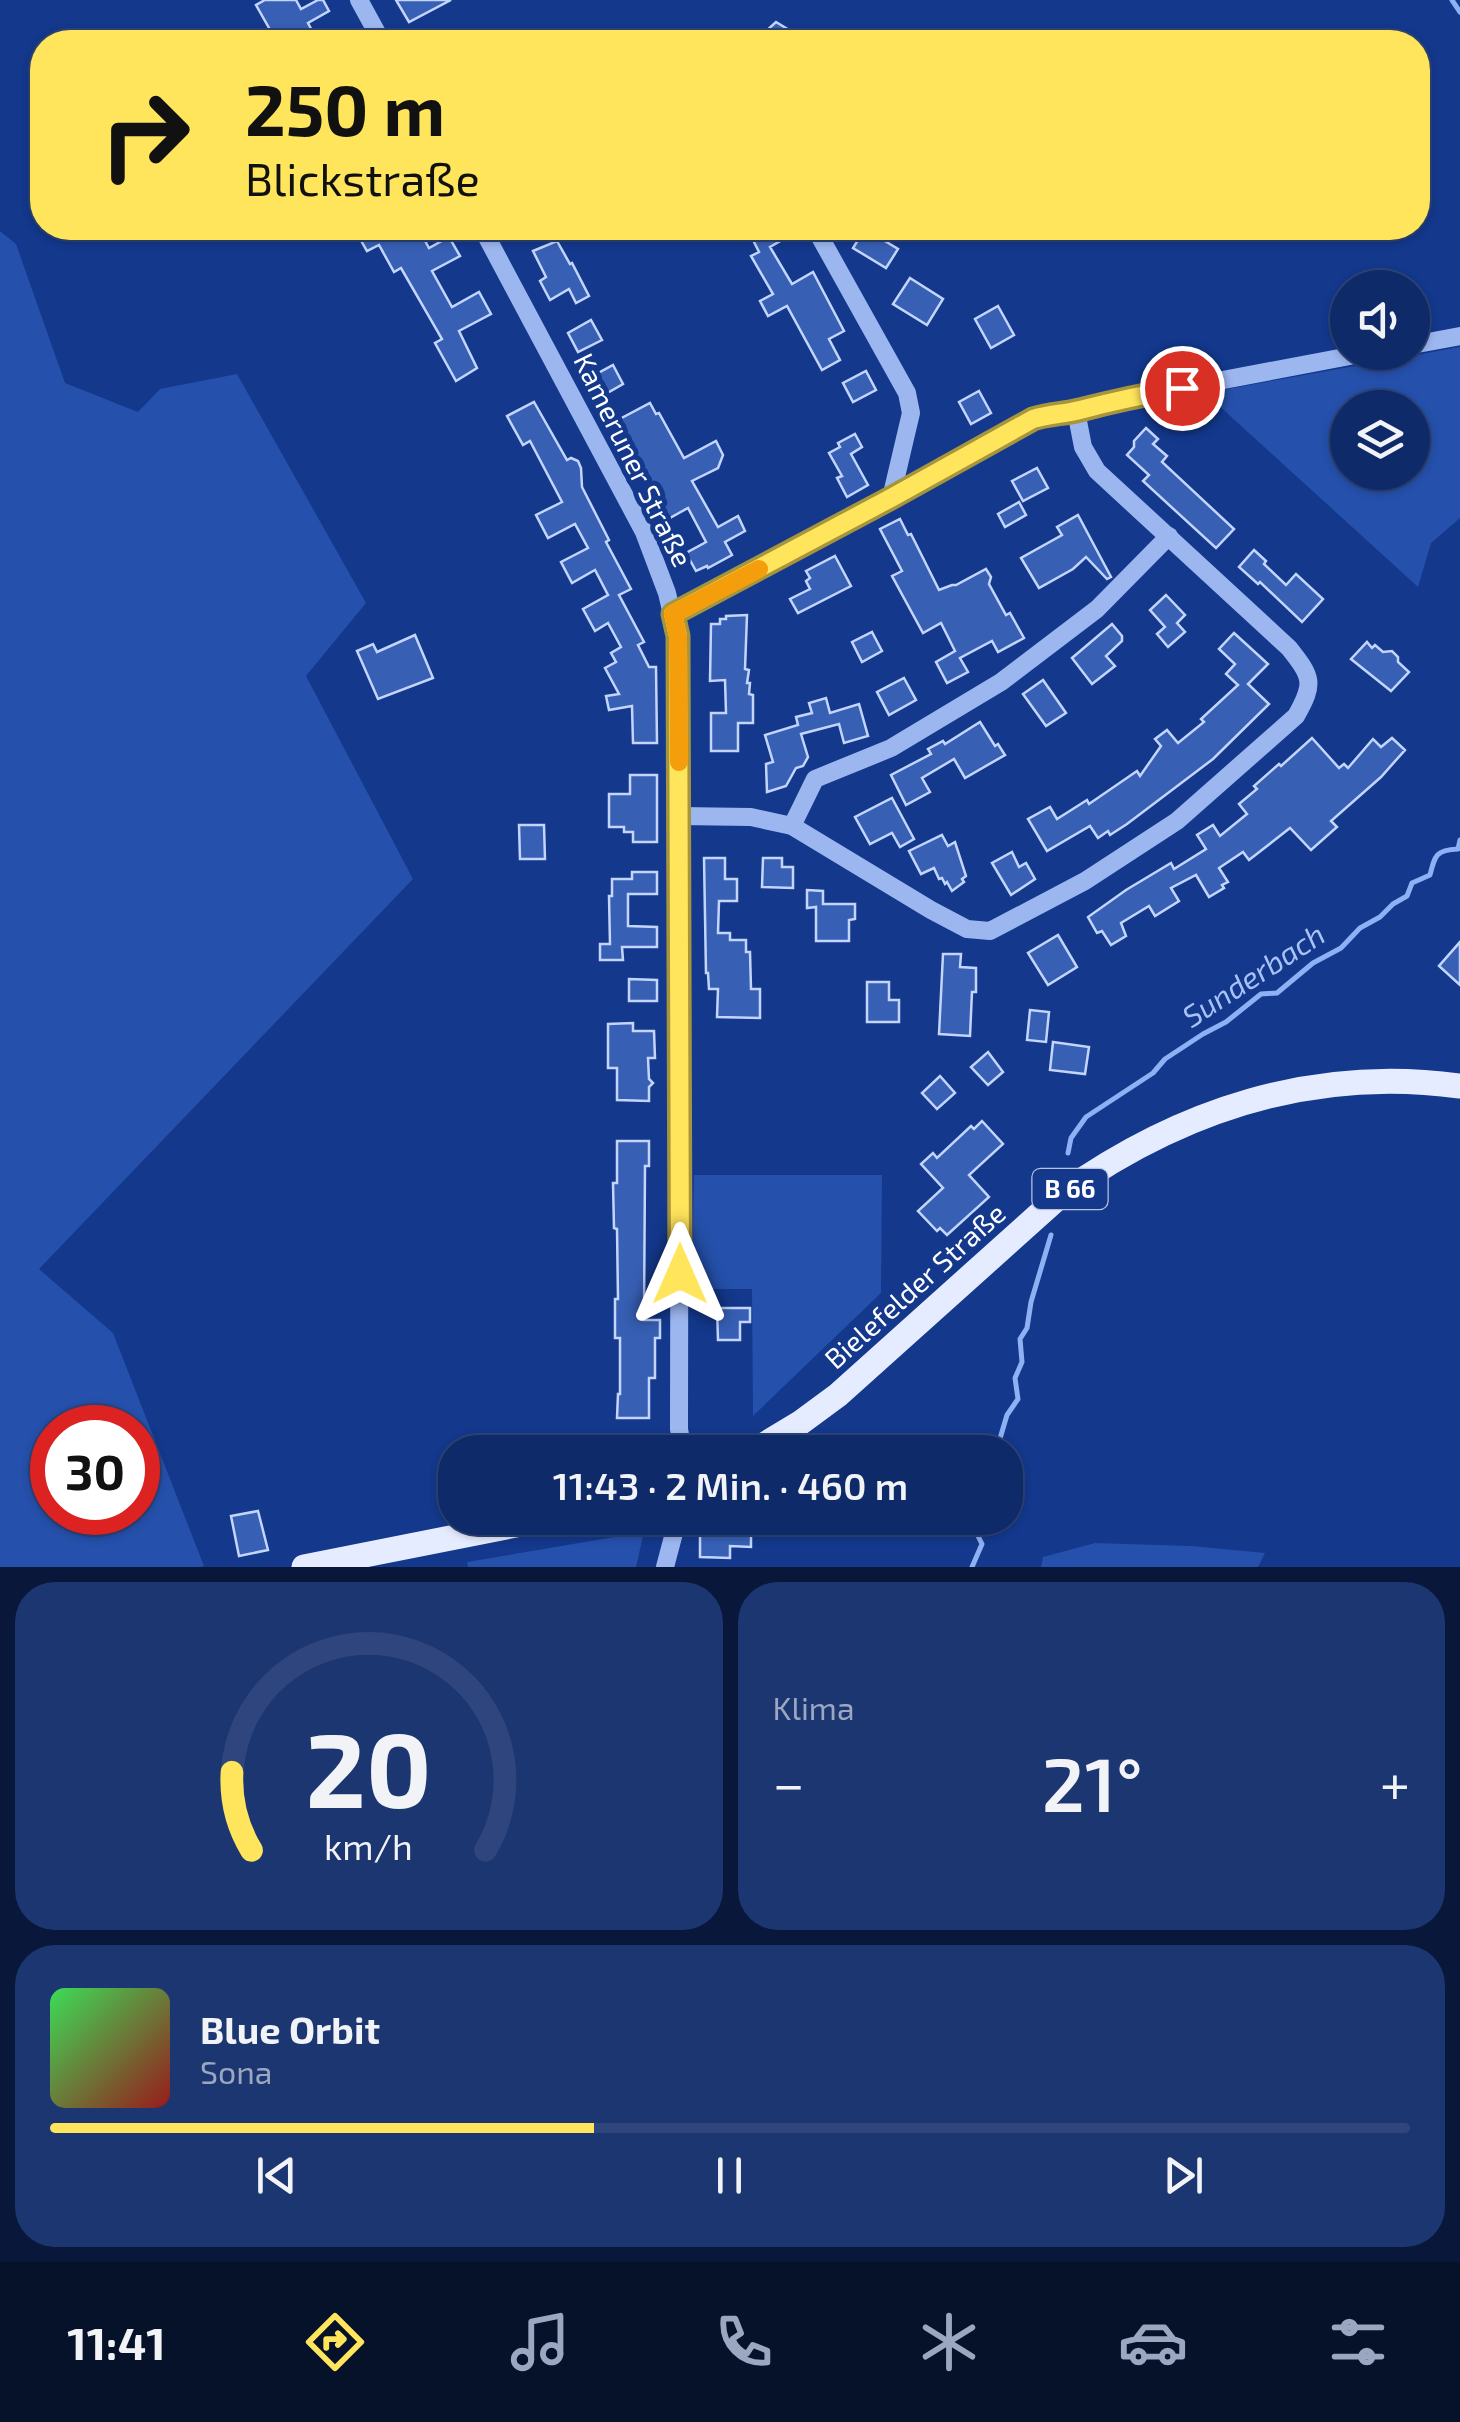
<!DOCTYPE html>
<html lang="de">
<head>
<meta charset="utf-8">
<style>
	body { margin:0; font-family:"Exo 2",sans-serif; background:#1c3671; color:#f1f3f6; height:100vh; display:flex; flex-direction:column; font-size:38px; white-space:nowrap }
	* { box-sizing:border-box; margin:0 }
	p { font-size:32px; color:#9ba7c0 }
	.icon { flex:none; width:55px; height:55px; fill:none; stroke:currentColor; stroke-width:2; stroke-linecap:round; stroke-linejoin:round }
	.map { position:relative; height:1567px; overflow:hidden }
	.drawer { display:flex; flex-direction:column; gap:15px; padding:15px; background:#08173a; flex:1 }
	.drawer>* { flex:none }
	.banner { position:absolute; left:30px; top:30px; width:1400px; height:210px; border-radius:40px; box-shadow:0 2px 8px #0004,0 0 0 2px #2e467d; background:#ffe55c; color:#111; overflow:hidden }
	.buttons { position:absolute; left:1330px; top:270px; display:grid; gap:20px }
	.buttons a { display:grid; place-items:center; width:100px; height:100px; border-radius:50%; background:#0e2a69; box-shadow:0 2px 8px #0004,0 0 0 2px #2e467d; font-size:50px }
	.speed { position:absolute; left:30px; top:1405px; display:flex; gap:20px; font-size:50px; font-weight:700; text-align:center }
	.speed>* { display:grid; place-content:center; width:130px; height:130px; border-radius:50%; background:#0e2a69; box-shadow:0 2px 8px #0004,0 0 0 2px #2e467d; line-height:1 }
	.speed .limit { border:15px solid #d22; background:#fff; color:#111 }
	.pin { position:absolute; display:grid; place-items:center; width:85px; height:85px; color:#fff; margin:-42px; border:5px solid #fff; border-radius:50%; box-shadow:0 2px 10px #0007 }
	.me { position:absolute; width:110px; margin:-55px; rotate:0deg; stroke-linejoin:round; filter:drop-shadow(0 0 8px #0008) }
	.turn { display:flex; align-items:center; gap:35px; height:210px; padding:0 50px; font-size:45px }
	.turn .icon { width:130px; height:130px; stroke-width:2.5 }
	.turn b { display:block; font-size:70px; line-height:85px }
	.big { font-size:75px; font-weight:600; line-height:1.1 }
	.drawer .widget { flex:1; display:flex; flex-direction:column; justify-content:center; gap:15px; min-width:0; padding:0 35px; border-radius:40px; background:#1c3671 }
	.drawer .dial { align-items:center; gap:0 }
	.dial svg { height:260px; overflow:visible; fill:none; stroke:#2e467d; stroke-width:7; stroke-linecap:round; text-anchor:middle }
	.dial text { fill:#f1f3f6; stroke:none }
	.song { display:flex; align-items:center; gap:30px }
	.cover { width:120px; height:120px; border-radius:15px; background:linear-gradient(135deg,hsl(130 70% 55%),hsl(0 70% 35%)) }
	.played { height:10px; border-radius:5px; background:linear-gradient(90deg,#ffe55c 40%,#2e467d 40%) }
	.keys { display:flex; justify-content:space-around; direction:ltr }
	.heat { display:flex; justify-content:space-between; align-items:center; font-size:55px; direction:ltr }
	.drawer .tiles { flex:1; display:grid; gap:15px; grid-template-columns:1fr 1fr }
	.widget:last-child { grid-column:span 2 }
	.trip { position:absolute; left:438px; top:1435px; width:585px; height:100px; border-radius:40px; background:#0e2a69; box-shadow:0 2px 8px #0004,0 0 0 2px #2e467d; font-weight:600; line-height:100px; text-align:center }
	.tab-bar { display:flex; height:160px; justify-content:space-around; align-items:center; background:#06112a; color:#9ba7c0 }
	.tab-bar .icon { width:70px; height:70px }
	.tab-bar .on { color:#ffe55c }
	.tab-bar b { font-size:45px; color:#f1f3f6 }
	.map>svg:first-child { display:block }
</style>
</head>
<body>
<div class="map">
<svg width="1460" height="1567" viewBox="0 0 1460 1567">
	<rect width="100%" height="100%" fill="#13388c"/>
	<g fill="#2550ab" fill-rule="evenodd">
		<path d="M0,231L16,244L65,383L138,412L160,389L237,374L366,603L306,676L413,879L39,1269L113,1333L204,1566L201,1567H0ZM52,1428H138V1512H52Z"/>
		<path d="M1460,347V518L1431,543L1418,587L1205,393ZM1348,408H1412V472H1348Z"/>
		<path d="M694,1175H882L881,1293L753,1416L752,1289H692Z"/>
		<path d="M644,1532L636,1567H468L467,1562Z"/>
		<path d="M1095,1543L1191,1546L1265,1553L1258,1567H1041L1043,1557Z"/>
	</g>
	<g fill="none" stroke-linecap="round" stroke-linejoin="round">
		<g stroke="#8eb0f4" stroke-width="5">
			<path d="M1452,0L1460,12"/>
			<path d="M1068,1153L1071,1138L1086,1117L1153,1073L1165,1059L1203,1034L1226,1022L1261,994L1277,993L1313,963L1341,948L1360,928L1380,917L1393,904L1407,896L1412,883L1430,875C1435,855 1436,850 1458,849L1460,840"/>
			<path d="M996,1452L1007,1415L1018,1399L1015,1378L1022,1362L1020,1339L1027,1328L1031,1302L1051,1235"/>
			<path d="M972,1567L982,1544L974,1528L983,1518"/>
		</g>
	</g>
	<g fill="#375fb4" stroke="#c3d5fc" stroke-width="2.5">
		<path d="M265,0H296L301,9L318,0H323L329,11L308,23L318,42H277L256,5Z"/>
		<path d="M396,0H451L409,22Z"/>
		<path d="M776,22L789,30L781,42H754Z"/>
		<path d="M376,228H418L429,248L449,237L460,256L432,271L452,307L479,292L491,314L459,331L477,368L456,381L435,343L442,339L401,268L394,272L379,245L367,251L359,237Z"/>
		<path d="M747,228H803L770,247L792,284L813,272L844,331L829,339L840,360L822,370L787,306L768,316L760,301L773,294L751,256L759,252Z"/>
		<path d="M865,229L898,249L886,268L853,248Z"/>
		<path d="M557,241L570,264L572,263L589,296L576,303L569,289L550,300L540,281L546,277L533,251Z"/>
		<path d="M910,278L943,299L927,325L893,304Z"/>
		<path d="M998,306L1014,335L991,348L975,319Z"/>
		<path d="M591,320L602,340L578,352L568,333Z"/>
		<path d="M613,365L623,384L602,396L591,377Z"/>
		<path d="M866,371L876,390L853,402L843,383Z"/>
		<path d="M979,391L991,413L971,424L959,402Z"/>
		<path d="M534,402L567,460L571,458L578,461L581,468L582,487L609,540L606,542L631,589L619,595L644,642L638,645L649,667H656L657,743H633L632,706L609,710L606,696L619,694L605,668L616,662L611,653L621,647L608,623L595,631L583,609L608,595L595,570L572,583L561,562L588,548L575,524L548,538L536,515L562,502L530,441L523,445L507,416Z"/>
		<path d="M650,403L656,414L659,413L684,458L716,441L723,455L718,468L692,481L718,527L738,516L745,531L725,542L732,555L708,568L707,566L696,571L686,553L706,542L688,508L668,519L616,421Z"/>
		<path d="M1146,428L1158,439L1153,444L1167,456L1162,462L1234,529L1216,548L1143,481L1149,475L1127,455L1134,447V441Z"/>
		<path d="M855,434L862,447L851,454L868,485L847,497L837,478L842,476L829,453L840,447L838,443Z"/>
		<path d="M1037,468L1048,488L1023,501L1012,481Z"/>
		<path d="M1019,502L1026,515L1005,527L998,514Z"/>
		<path d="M1078,515L1111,577L1107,579L1086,557L1073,569L1039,588L1021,558L1062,535L1057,527Z"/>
		<path d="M900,519L908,535L911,534L939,590L952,585H956L986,569L991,577L989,584L1006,615L1010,613L1024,638L998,652L992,641L960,658L968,672L947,683L936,662L955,651L941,623L923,633L892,576L902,571L880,529Z"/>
		<path d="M1254,550L1266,561L1264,564L1286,585L1296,574L1323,599L1302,622L1260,582L1258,584L1239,567Z"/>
		<path d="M835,556L851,586L798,613L790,599L810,589L806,581L810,578L806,571Z"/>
		<path d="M1166,595L1185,615L1177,623L1185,632L1168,647L1157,634L1165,627L1150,610Z"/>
		<path d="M747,615L745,669L749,670L747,683H750L749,694L753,695V723H738V751H711V713H726L725,680L710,681L711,624H720V619H726V616Z"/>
		<path d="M1112,624L1122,636V641L1106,656L1115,666L1092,684L1072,658Z"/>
		<path d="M872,632L882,651L862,662L852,642Z"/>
		<path d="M1234,633L1268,664L1248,684L1269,704L1213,759L1127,824L1110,835L1108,831L1098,838L1090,826L1047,851L1028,819L1050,807L1057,819L1087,800L1089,804L1137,771L1140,776L1161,746L1155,739L1167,730L1178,743L1204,722L1201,719L1238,685L1226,674L1235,664L1219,649Z"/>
		<path d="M415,635L433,678L378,699L357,651L373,644L377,652Z"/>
		<path d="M1367,642L1372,648L1375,645L1383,652L1392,651L1398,657V662L1409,672L1391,691L1351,659Z"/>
		<path d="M904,678L916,700L889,715L877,692Z"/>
		<path d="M1043,680L1066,713L1046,726L1023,694Z"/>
		<path d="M826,698L830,713L859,704L868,736L844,743L839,724L801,734L808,757L803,766L796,768L786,786L767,792L766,764L773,762L765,735L798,725L796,717L812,713L809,703Z"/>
		<path d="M980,722L995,746L998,744L1005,755L965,778L954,759L922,778L930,792L906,805L891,775L931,754L928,749L943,741L945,744Z"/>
		<path d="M1312,738L1339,768L1344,764L1348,768L1373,739L1381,747L1392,738L1405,750L1381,777L1331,821L1337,827L1311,850L1290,828L1249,860L1243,852L1219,868L1228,882L1222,885L1224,888L1209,897L1196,875L1171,888L1179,901L1155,916L1149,906L1121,923L1126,936L1111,945L1102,931L1097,933L1088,917L1126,890L1171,863L1174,869L1206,849L1197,835L1213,825L1220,836L1247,814L1239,804L1257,789L1254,786L1279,764L1281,766Z"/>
		<path d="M630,775H657V842H633V832H624V827H609V794H630Z"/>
		<path d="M892,798L914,839L900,847L892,833L870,844L855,817Z"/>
		<path d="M519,825H544L545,859H520Z"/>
		<path d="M942,835L948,846L955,842L966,876L962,879L964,882L952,891L947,882L945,884L942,878L939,879L934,868L921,874L909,851Z"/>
		<path d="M1012,852L1019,867L1026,863L1035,879L1011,895L992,863Z"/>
		<path d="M704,858H725V879H737V901H719L718,933H730V940H746V952H750L751,989H760V1018L717,1017L718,989H709L708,973H706Z"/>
		<path d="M763,858H782V867H793V888L762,887Z"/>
		<path d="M632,872H657V894H628V926L657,927V947H622L623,960H600V944H610L609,896H612V879H632Z"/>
		<path d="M807,890L823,891V904H855V919L849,920V941H816V907L807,908Z"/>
		<path d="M1058,935L1077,967L1048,985L1028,953Z"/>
		<path d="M1460,942V985L1439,966Z"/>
		<path d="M943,954H961L960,967L976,968V992H972L970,1036L939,1034Z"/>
		<path d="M629,979L657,980V1001H629Z"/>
		<path d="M867,982H889V1000H899V1022H867Z"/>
		<path d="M1030,1010L1049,1012L1046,1042L1027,1040Z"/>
		<path d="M633,1023V1031H654L655,1058H648L649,1079L653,1083L649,1087V1101L617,1100V1068H608V1024Z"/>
		<path d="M1053,1042L1089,1047L1085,1074L1050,1070Z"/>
		<path d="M988,1052L1003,1072L988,1085L971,1067Z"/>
		<path d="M940,1076L955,1093L937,1109L922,1093Z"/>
		<path d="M982,1121L1003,1144L969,1175L989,1197L947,1235L940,1228L937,1231L918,1211L943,1188L921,1164L933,1153L937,1158L971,1126L974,1129Z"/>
		<path d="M617,1141H649V1166H645L644,1320H660V1338H655V1378H649V1418H617L618,1394H620V1338H615V1299H618L617,1229L614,1228L613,1183H617Z"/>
		<path d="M717,1308H750V1322H740V1340H718Z"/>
		<path d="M650,1437L653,1452H605V1446Z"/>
		<path d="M258,1511L268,1550L239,1556L231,1516Z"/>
		<path d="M700,1518H751V1547L730,1546V1558L700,1557Z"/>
	</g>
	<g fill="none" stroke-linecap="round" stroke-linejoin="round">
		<g stroke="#9cb7f0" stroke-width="18">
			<path d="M359,0L382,42"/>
			<path d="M482,228L644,532L667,593L677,636L680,848L679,1429L683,1452"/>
			<path d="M815,228L907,393L911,413L891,498"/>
			<path d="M1412,345L1460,336"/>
			<path d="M673,614L891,498L1033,419L1051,413L1076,411L1107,402L1371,352"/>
			<path d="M679,816L751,817L792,826L931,910L967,929L990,931L1085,881L1177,821L1296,716C1315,683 1312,677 1289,648L1097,471L1083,447L1076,411"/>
			<path d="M792,826L815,779L891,748L1001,682L1097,609L1169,536"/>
			<path d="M665,1567L678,1518"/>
		</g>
		<g stroke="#e6ecff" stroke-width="25">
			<path d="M752,1452L800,1423L838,1395L1062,1194C1180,1110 1314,1066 1460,1086"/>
			<path d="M304,1567L551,1518"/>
		</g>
	</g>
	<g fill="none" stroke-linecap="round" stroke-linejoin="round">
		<defs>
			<path id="route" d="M680,1274L678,636L673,614L891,498L1033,419C1049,414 1064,414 1080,410C1114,401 1148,394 1182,388"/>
		</defs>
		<use href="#route" stroke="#a6953c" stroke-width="25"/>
		<use href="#route" stroke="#ffe55c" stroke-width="18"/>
		<path stroke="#f59e0b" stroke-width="18" d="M679,762L678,636L673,614L759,569"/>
	</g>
	<g text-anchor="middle" stroke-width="10" stroke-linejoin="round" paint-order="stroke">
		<rect fill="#13388c" stroke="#b8c3dc" stroke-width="2.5" x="1032.5" y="1169" width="75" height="40" rx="8"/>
		<g font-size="25" font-weight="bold" fill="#fff">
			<text x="1070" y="1198">B 66</text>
		</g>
		<g font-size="28" fill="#fff" stroke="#13388c">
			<text transform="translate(633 460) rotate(64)" y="10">Kameruner Straße</text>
			<text transform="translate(915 1286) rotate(-42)" y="10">Bielefelder Straße</text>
		</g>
		<g font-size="30" font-style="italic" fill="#a8c2f8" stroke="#13388c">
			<text transform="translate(1254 976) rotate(-33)" y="10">Sunderbach</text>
		</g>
	</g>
</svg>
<div class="buttons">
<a><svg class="icon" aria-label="sound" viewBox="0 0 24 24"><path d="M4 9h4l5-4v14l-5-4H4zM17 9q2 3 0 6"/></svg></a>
<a><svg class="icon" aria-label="layers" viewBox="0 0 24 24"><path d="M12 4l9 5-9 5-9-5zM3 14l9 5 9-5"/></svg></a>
</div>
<div class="speed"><div class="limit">30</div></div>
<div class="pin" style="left:1182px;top:388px;background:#d93025"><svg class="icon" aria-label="arrive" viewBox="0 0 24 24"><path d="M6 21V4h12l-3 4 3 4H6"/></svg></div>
<svg class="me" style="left:680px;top:1274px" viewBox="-20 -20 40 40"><path d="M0-17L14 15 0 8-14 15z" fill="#ffe55c" stroke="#fff" stroke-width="4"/></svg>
<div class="trip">11:43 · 2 Min. · 460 m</div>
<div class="banner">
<div class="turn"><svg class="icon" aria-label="right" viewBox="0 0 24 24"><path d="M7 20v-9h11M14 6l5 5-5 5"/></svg><div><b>250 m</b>Blickstraße</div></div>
</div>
</div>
<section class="drawer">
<div class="tiles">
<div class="widget dial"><svg viewBox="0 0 100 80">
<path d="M14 69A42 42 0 1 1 86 69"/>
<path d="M14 69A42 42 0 0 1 8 45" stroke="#ffe55c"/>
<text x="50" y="56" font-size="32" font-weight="700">20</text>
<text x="50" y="72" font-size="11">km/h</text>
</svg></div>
<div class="widget"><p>Klima</p>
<div class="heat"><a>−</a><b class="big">21°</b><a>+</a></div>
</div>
<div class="widget">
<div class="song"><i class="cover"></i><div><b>Blue Orbit</b><p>Sona</p></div></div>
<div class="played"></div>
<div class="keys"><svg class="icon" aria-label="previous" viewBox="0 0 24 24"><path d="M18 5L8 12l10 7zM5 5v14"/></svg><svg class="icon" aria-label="pause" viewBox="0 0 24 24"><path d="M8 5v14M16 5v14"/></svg><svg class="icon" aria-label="next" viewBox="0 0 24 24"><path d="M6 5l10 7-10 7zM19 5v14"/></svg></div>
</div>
</div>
</section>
<nav class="tab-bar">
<b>11:41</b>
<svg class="icon on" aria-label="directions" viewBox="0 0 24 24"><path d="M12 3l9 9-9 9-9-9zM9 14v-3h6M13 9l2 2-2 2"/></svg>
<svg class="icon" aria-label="music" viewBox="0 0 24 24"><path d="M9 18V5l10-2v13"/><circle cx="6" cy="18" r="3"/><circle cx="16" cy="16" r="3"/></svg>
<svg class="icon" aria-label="phone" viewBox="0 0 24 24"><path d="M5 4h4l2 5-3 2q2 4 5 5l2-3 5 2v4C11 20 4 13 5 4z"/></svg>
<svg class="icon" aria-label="climate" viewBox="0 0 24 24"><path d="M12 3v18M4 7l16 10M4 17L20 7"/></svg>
<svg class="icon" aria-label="car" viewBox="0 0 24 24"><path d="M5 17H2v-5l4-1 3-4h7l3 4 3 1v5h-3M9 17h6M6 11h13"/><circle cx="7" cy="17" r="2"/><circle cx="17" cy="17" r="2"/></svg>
<svg class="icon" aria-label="filters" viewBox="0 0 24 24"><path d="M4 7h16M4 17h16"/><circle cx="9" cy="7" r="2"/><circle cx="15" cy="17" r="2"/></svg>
</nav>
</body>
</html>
